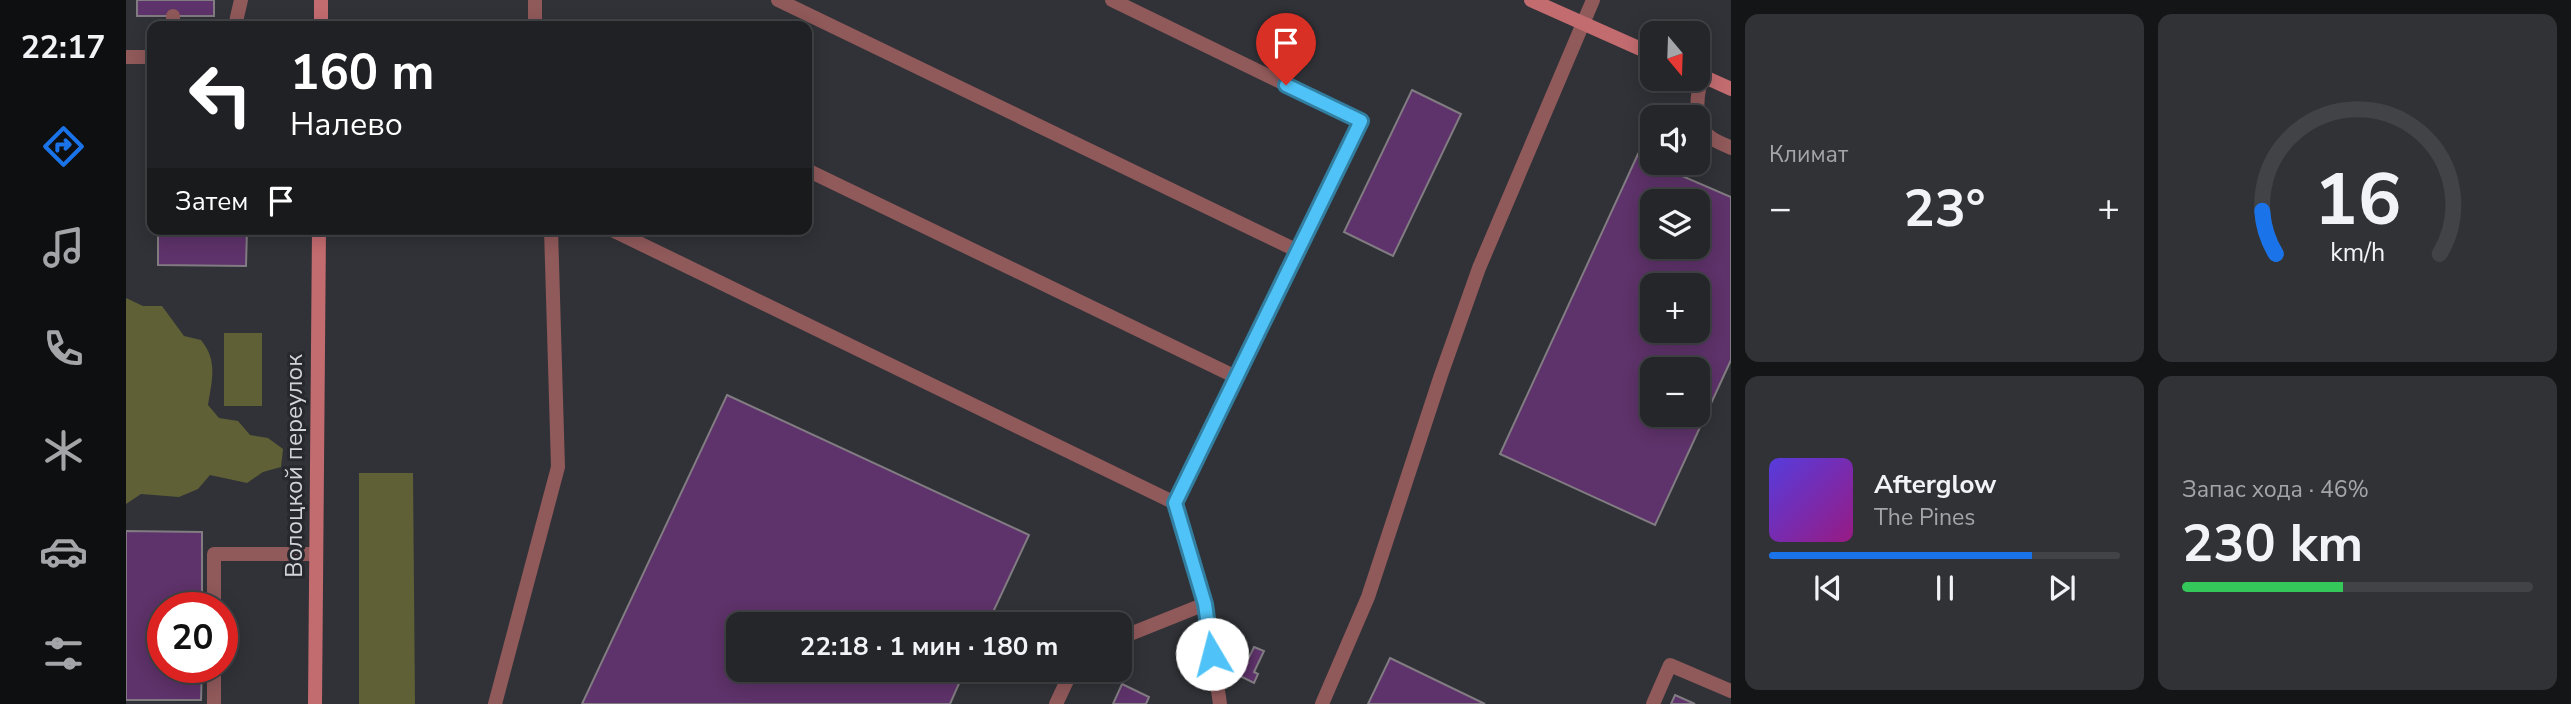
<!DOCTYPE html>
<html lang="ru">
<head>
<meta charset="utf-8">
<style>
	body { margin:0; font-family:"Nunito Sans",sans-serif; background:#303235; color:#f1f3f6; height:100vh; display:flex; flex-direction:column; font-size:26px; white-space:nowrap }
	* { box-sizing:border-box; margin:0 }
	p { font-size:23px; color:#a3a5a8 }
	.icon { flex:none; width:38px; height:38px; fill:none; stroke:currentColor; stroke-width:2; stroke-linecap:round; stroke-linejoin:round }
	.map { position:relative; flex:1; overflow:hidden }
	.details { display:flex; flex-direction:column; gap:14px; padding:14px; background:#141517; width:840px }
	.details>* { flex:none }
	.guide { position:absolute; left:21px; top:21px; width:665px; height:214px; border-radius:14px; box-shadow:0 4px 18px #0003,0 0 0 2px #414346; background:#202124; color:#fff; overflow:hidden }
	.needle { width:46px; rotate:161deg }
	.tools { position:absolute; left:1514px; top:21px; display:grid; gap:14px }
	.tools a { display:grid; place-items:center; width:70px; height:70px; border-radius:14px; background:#242629; box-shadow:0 4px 18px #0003,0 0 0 2px #414346; font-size:35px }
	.speed { position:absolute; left:21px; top:592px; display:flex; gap:14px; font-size:35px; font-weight:700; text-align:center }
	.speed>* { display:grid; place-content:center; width:91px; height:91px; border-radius:50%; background:#242629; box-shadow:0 4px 18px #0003,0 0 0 2px #414346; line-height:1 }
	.speed .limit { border:10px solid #d22; background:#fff; color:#111 }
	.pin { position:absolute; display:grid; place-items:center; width:60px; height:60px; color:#fff; margin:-72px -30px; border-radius:50% 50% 50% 0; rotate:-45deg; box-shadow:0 0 7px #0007 }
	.pin .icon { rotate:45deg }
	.me { position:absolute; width:77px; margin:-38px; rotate:352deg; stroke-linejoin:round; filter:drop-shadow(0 0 5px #0008) }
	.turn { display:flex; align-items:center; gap:24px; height:147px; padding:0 28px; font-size:32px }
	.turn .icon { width:91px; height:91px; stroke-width:2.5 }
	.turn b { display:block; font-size:49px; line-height:60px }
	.then { display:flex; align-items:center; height:66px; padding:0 28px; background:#0003; gap:14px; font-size:26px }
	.big { font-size:52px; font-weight:700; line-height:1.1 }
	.details .tile { flex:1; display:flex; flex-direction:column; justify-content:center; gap:10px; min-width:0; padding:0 24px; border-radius:14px; background:#303235 }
	.details .dial { align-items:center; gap:0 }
	.dial svg { height:182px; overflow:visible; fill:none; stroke:#414346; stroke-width:7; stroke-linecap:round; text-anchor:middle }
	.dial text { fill:#f1f3f6; stroke:none }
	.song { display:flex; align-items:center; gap:21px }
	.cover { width:84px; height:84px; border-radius:10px; background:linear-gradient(135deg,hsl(250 70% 55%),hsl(310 70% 35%)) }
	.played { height:7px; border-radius:4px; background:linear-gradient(90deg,#1a73e8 75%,#414346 75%) }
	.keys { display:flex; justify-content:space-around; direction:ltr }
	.heat { display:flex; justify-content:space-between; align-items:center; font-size:38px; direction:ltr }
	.charge { height:10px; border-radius:5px; background:linear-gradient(90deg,#34c759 46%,#414346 0) }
	.details .tiles { flex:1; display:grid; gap:14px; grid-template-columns:repeat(2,1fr) }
	.trip { position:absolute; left:600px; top:612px; width:406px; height:70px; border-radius:14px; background:#242629; box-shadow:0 4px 18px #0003,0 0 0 2px #414346; font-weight:700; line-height:70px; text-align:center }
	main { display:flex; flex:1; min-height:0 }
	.tab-bar { display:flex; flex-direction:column; width:126px; justify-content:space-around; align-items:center; background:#0e0f10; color:#a3a5a8 }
	.tab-bar .icon { width:49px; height:49px }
	.tab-bar .on { color:#1a73e8 }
	.tab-bar b { font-size:32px; color:#f1f3f6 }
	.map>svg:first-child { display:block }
</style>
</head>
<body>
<main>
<nav class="tab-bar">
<b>22:17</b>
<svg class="icon on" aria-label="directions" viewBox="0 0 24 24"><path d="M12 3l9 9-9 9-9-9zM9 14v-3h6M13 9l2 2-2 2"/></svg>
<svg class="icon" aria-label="music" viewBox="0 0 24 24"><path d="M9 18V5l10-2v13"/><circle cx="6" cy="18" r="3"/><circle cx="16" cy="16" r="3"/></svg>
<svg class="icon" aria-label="phone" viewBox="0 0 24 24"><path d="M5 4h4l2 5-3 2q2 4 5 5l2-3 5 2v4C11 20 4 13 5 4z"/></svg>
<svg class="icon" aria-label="climate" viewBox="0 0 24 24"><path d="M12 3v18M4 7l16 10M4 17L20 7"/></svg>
<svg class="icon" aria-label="car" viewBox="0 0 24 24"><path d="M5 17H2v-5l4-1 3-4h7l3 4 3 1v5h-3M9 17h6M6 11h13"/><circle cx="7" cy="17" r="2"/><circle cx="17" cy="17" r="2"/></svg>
<svg class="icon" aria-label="filters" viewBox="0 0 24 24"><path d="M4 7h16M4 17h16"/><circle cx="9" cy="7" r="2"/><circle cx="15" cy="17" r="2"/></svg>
</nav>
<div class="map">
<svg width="1605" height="704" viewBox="0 0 1605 704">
	<rect width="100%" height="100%" fill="#303237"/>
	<g fill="#5f6035">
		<path d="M0,298L17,306H36L58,336L75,340C92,361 86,379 82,405L93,418L112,421L124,435L142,438L157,449L155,467L137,472L121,483L84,475L72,489L53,497L15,494L0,504Z"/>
		<rect x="98" y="333" width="38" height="73"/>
		<path d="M233,473H287L289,704H233Z"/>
	</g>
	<g fill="#5e326a" stroke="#817c82" stroke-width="2" fill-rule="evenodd">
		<rect x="11" y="0" width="77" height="16"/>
		<path d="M1286,90L1335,114L1267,256L1218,232Z"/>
		<path d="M1512,154L1526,163L1605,197V360L1529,525L1374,454ZM1526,201H1572V247H1526ZM1526,285H1572V331H1526ZM1526,369H1572V415H1526Z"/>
		<path d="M32,229H121L120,266L32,265Z"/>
		<path d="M601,395L903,535L861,625H612V670H839L824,704H456Z"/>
		<path d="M0,531L76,532V607H37V667H76L75,700H0Z"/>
		<path d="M1128,647L1138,651L1128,672L1132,674L1128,683L1114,676Z"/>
		<path d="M1264,658L1359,704H1242Z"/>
		<path d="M996,684L1023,697L1020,704H987Z"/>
		<path d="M1549,695L1569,704H1545Z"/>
	</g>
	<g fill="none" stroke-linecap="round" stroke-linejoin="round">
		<g stroke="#90595a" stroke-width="14">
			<path d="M409,0V26"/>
			<path d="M652,0L1172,251"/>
			<path d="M47,16V26"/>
			<path d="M109,26L115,0"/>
			<path d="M0,57H26"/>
			<path d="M1577,77C1570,93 1567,125 1584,137C1590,142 1598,144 1605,148"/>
			<path d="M681,170L1110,377"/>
			<path d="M484,229L1049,503L1235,121L986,0"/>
			<path d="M1049,503L1079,604L1094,704"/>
			<path d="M88,607V554H190"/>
			<path d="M994,638L1079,604"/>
			<path d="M88,704V667"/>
			<path d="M369,704L432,467L425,229"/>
			<path d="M930,704L946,670"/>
			<path d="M1196,704L1242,597L1315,375L1353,268L1467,0"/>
			<path d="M1527,704L1544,665L1605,691"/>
		</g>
		<g stroke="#c36c70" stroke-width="14">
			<path d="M1405,0L1526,54"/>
			<path d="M195,26V0"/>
			<path d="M1572,74L1605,89"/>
			<path d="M189,704L193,229"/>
		</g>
	</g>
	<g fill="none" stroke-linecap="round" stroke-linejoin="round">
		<defs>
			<path id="route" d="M1086,654L1079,604L1049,503L1235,121L1160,85"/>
		</defs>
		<use href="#route" stroke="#337fa1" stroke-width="18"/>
		<use href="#route" stroke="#4fc3f7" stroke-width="12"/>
	</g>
	<g text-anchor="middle" stroke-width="6" stroke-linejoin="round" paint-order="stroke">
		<g font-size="24" fill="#d2d4d7" stroke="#26282d">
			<text transform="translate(168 466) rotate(-90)" y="8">Волоцкой переулок</text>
		</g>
	</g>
</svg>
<div class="tools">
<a><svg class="needle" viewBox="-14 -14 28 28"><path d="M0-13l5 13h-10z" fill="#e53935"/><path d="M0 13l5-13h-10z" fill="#a3a5a8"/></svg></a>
<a><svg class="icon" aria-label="sound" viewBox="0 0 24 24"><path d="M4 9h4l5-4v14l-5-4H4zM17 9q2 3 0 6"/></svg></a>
<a><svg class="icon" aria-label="layers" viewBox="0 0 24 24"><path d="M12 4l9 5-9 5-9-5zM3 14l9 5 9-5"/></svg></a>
<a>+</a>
<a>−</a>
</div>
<div class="speed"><div class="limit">20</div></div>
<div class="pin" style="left:1160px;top:85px;background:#d93025"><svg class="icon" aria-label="arrive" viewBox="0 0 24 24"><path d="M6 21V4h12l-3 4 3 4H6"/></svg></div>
<svg class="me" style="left:1086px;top:654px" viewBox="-20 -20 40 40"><circle r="19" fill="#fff"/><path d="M0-13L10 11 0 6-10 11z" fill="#4fc3f7"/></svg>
<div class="trip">22:18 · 1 мин · 180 m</div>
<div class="guide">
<div class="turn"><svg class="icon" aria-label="left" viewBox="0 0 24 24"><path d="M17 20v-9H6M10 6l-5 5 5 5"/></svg><div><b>160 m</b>Налево</div></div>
<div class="then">Затем<svg class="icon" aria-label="arrive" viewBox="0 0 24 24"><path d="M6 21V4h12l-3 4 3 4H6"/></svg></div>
</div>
</div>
<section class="details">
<div class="tiles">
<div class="tile"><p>Климат</p>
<div class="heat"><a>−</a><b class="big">23°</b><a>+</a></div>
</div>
<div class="tile dial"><svg viewBox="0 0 100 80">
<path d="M14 69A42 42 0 1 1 86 69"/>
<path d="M14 69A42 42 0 0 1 8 50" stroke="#1a73e8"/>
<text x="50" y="56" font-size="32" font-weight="700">16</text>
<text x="50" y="72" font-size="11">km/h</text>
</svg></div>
<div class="tile">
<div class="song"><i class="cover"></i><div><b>Afterglow</b><p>The Pines</p></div></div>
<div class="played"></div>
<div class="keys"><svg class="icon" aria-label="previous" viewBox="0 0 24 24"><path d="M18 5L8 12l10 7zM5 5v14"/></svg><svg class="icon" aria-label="pause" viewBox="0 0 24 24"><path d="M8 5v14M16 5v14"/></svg><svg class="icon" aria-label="next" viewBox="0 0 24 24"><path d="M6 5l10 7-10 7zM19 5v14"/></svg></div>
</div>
<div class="tile"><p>Запас хода · 46%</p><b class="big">230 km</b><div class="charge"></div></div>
</div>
</section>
</main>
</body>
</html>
